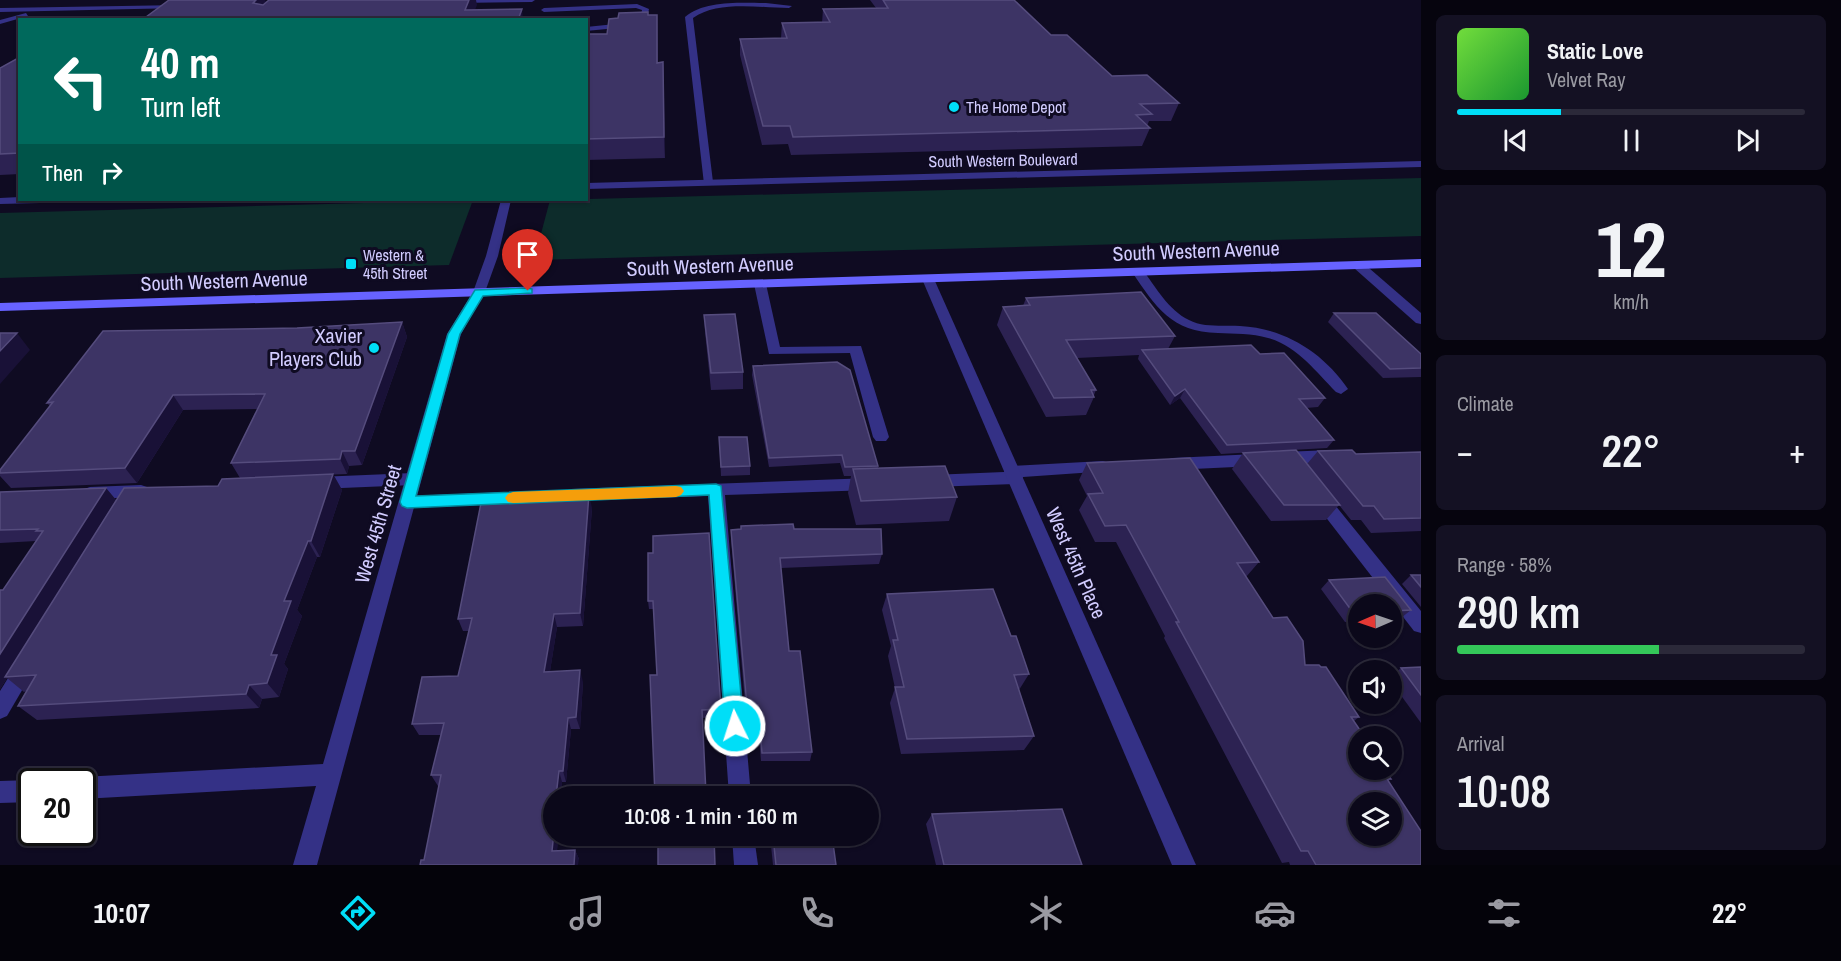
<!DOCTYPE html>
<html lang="en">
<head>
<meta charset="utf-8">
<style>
	body { margin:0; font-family:"Archivo Narrow",sans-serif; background:#141123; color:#f1f3f6; height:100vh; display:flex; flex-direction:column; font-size:22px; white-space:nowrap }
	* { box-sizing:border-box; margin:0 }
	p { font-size:20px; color:#9a9aa2 }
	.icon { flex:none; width:33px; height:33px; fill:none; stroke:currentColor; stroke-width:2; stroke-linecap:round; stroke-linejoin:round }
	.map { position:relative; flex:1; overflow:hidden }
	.sheet { display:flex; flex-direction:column; gap:15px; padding:15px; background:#06040e; width:420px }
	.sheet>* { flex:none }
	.top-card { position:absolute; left:18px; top:18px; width:570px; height:183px; border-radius:0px; box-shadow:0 2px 4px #0004,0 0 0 2px #2b2939; background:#00695c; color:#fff; overflow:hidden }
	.needle { width:39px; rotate:268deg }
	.fabs { position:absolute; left:1348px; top:594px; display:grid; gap:12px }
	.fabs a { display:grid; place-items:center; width:54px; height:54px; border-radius:50%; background:#0b081a; box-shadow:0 2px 4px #0004,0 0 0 2px #2b2939; font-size:30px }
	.speed { position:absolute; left:18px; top:768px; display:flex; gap:12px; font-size:30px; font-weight:700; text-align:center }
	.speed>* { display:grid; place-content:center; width:78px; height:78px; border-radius:50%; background:#0b081a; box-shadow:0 2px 4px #0004,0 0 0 2px #2b2939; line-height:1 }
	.speed .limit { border:3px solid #111; border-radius:9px; background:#fff; color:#111 }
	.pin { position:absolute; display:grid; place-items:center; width:51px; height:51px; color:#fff; margin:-62px -26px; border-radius:50% 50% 50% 0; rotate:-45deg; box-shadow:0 0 6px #0007 }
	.pin .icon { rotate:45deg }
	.me { position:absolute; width:66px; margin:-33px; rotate:356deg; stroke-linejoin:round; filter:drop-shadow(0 0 4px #0008) }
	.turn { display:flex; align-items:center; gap:21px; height:126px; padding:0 24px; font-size:27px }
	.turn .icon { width:78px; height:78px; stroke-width:2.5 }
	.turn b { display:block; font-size:42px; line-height:51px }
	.then { display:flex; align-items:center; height:57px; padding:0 24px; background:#0003; gap:12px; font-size:22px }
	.big { font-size:45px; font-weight:600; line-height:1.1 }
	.sheet .card { flex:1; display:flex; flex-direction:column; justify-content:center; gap:9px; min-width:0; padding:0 21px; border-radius:9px; background:#141123 }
	.sheet .dial { align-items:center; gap:0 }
	.dial b { font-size:78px; line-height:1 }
	.song { display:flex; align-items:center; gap:18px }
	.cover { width:72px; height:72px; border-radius:9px; background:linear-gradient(135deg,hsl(100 70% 55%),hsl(130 70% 35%)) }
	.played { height:6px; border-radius:3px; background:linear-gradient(90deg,#00def7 30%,#2b2939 30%) }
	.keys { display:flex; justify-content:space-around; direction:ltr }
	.heat { display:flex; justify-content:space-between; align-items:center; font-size:33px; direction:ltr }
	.charge { height:9px; border-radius:4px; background:linear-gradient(90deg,#34c759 58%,#2b2939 0) }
	.trip { position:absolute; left:543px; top:786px; width:336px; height:60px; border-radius:30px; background:#0b081a; box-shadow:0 2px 4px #0004,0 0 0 2px #2b2939; font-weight:600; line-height:60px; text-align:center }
	.dock { display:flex; height:96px; justify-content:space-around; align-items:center; background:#04030a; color:#9a9aa2 }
	.dock .icon { width:42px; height:42px }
	.dock .on { color:#00def7 }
	.dock b { font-size:27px; color:#f1f3f6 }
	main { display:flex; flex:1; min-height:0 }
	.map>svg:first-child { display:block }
</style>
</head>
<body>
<main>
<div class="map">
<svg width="1421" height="865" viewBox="0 0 1421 865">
	<rect width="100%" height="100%" fill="#0f0b22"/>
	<g fill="#0d2c2b">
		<path d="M1421,178V236L534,260L550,200Z"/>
		<path d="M473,200L449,265L0,278V213Z"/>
	</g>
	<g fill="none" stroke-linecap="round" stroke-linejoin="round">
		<g fill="#343186" fill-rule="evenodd">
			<path d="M453,0H535L532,2L456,3Z"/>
			<path d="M766,3L792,6L789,8C760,8 718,0 693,18L713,182L704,184L685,17C705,0 741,3 766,3Z"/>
			<path d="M637,4L649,9L646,23L637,26L586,31V27L635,22L640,20L642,10L636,8L544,12L541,10L544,8Z"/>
			<path d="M182,5L180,8L0,12V8Z"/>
			<path d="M26,13L28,16L0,24V20Z"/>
			<path d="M1138,268L1142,269C1156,287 1168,310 1189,320C1204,328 1224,325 1240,326C1284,328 1323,352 1348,389L1341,394L1336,392C1316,372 1297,346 1268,338C1252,333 1234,334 1218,333C1171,332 1156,307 1132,272Z"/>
			<path d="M760,280L766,284L780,347L861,346L889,437L886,441H876L873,437L850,353L769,354L754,284Z"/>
			<path d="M1331,450L1336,452L1339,456L1336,460L1331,462L1283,464L1278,462L1275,458L1278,454L1283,452Z"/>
			<path d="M1256,454L1261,456L1264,460L1261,464L1256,466L1172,470L1166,468L1164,464L1166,460L1172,458Z"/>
			<path d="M1103,461L1109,463L1111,467L1109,471L1023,477L1021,482L1015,484L931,487L925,485L923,481L925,477L931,475L1004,472L1006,468L1012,466Z"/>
			<path d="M413,473L419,475L421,479L419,483L413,485L318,489L312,487L310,483L312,479L318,477Z"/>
			<path d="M871,478L877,480L879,484L877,488L871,490L725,495L751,796H729L708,496L571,501L565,499L563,495L565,491L571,489Z"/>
			<path d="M141,485L147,487L149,491L147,495L141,497L90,499L84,497L82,493L84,489L90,487Z"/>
			<path d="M508,492L514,494L516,498L514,502L508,504L407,508L401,506L399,502L401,498L407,496Z"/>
			<path d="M1320,492L1326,494L1421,611V633L1414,631L1314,502L1312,498L1314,494Z"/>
			<path d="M25,659L32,662L35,668L7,716L0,719V691L18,662Z"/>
			<path d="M732,836H754L758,865H734Z"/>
		</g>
		<g fill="#343186" fill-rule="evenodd">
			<path d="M501,200H511L498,256L485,292L461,334L317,865H293L316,786L82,799V782H74L82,777L323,764L447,334L473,292L486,256Z"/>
			<path d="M1358,261L1362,262L1421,313V324L1416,323L1354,268V262Z"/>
			<path d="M928,275L934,279L1196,865H1172L922,279Z"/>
			<path d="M32,780L35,782H32V802L0,803V781Z"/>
		</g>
		<g fill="#343186" fill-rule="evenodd">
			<path d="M1421,161V167L586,189V183Z"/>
			<path d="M20,197V200H45L40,203L0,204V198Z"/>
		</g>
		<path fill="#6763ff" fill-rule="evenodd" d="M1421,259V267L0,311V303Z"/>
	</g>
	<g fill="#2c2252">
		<path d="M870,0H1014L1051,35L1112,76L1179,103L1171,121H1149L1147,126L1150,128L1142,146L791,155L788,144L762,145L740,55V39L781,38L782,23H822L823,9L876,8Z"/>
		<path d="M649,15H657L658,63L663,62L665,158L586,160V34H607L618,18Z"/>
		<path d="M20,57V174L0,175V68Z"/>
		<path d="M1026,298L1175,336L1168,349L1260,354L1325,398L1318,407L1306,408L1334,440L1327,448L1221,454L1180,398L1170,405L1138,359L1139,355L1077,358L1096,390L1094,395V397L1086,415L1046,417L997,325L1003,307L1023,306Z"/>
		<path d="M1334,313L1421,354V377L1383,378L1328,322Z"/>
		<path d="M704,315L743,372V389L711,390L705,332Z"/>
		<path d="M402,322L407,337L362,465L349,466L347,474L240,478L231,463L257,409L183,410L137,483L11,488L0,476V470L50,406L47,403L297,328Z"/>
		<path d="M753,366L878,466V468L957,497L949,521L856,525L848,493L851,476H844L840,463L769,467L752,375Z"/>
		<path d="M719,437L750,466V475L721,476Z"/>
		<path d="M1318,451L1356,454L1421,452V531L1371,533L1361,520H1351L1339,505L1326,520L1271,521L1232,469L1243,453L1307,464Z"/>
		<path d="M1087,463L1259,562L1246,577L1305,665L1359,717L1354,721L1391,779L1388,781L1421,865H1290L1289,862L1282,863L1164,638L1165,636L1116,542H1095L1079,510L1087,496L1079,480Z"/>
		<path d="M333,474L342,490L320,557H317L297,610L302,616L284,664L288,669L279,697L262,699L259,708L37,720L18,706L26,691L24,692L7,678L0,689L3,590L36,541L0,543V492L106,488L116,500L218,486Z"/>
		<path d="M592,508L583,626L557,627L550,671L583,682L580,729H571L566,782H562L554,836H558L557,851L575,850L579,859L424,860L439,786H438L431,775L441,735H419L412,724L458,676L469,631H463L458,619Z"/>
		<path d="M794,529L882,554L879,564L781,568L789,651L812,752L810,761H761L757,714L746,715L731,540V530Z"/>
		<path d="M648,553L721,709V717L702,718L655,796L657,675L654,609H649L648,601Z"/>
		<path d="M1411,575H1421V607L1402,584Z"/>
		<path d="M1329,580L1411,610L1401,618L1392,619V604H1359V621L1345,622L1321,589Z"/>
		<path d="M887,594L1011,636L1029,674L1019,690L1034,736L1024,750L901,754L890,703L895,688L888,656L891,646L882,610Z"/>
		<path d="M1421,667V723L1392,683V676L1401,668Z"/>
		<path d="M932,814L1082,865H936L926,824Z"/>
		<path d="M714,836L651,844L650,838Z"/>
		<path d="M770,836H832L836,865H773Z"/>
	</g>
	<g fill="#191137">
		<path d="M256,0H265L269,9L253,3Z"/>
		<path d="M469,0H476L477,5L471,20L465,10Z"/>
		<path d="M522,9L523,20H518Z"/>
		<path d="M663,62L664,81L665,158L664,137Z"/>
		<path d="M402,322L407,337L362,465L355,451Z"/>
		<path d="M17,333L30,350L0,384V351Z"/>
		<path d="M1185,389L1180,398L1170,405L1175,396Z"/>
		<path d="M173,395L183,410L137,483L125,468Z"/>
		<path d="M342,451L349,466L347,474L340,459Z"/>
		<path d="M333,474L342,490L320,557L311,541Z"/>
		<path d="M106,488L116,500L5,677L7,678L0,689V654Z"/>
		<path d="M589,494L592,508L583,626L580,613Z"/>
		<path d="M308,541L317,557L297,610L302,616L284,664L288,669L279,697L267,683L271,655L284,601Z"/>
		<path d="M554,614L557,627L548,684L544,672Z"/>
		<path d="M580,670L583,682L580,729L576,717Z"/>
		<path d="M249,685L262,699L259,708L246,694Z"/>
		<path d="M568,718L571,729L566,782L563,771Z"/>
		<path d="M559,771L562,782L561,796H556Z"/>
		<path d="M554,836H558L556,861L552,851Z"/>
		<path d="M575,850L579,859L578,865H574Z"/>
	</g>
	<g fill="#3d3465" stroke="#554c7d" stroke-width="1.5" fill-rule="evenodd">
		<path d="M169,0H256L253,3L263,5L269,0H469L465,10L522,9L518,20H142Z"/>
		<path d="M883,0H1014L1051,35H1067L1112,76L1147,75L1179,103L1140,104L1152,114L1136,115L1150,128L793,137L790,126H763L740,39L787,38L782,23L830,22L823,9L888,8Z"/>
		<path d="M648,12V15H657V63L663,62L664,137L586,139V34H607L609,19L618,18L619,13Z"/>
		<path d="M20,57V153L0,154V68Z"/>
		<path d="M1141,292L1175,336L1066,340L1096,390H1091L1094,397L1054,398L1003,307L1030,305L1026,298Z"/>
		<path d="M1334,313H1376L1421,354V368L1390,369Z"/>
		<path d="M735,314L743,372L711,373L704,315Z"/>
		<path d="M402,322L355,451H342L340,459L231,463L265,394L173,395L125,468L0,473V470L53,402L47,403L103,331L297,328Z"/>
		<path d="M0,333H17L0,351Z"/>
		<path d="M1251,345L1260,354L1284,353L1325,398L1299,399L1334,440L1227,445L1185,389L1175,396L1142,350Z"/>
		<path d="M837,362L850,370L878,466L845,467L842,455L769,458L753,366Z"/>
		<path d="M719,437H747L750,466L721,467Z"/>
		<path d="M1296,450L1340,505H1284L1243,453Z"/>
		<path d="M1352,450L1356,454L1421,452V518L1384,519L1374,506H1363L1318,451Z"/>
		<path d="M1190,458L1259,562L1237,563L1273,618L1287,617L1303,641L1305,665H1319L1321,667H1326L1359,717H1351L1364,736H1359V770H1385L1391,779H1387L1421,831V865H1316L1308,851H1301L1176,622H1179L1126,525L1105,526L1088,494L1103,493L1087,463ZM1359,802H1392V836H1359Z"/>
		<path d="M945,466L957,497L861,501L853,469Z"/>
		<path d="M333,474L311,541H308L284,601H291L271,655H277L267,683L249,685L246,694L18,706L36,675L5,677L124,488L218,486L222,479Z"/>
		<path d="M106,488L0,654V590H3L43,531H36L38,529L0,530V492Z"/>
		<path d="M589,494L580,613L554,614L544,672L580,670L576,717L568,718L563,771H559L556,796H554V832L552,851L575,850L574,865H420L421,860H424L441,775H431L444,723L412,724L422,677L458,676L472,618L458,619L481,503L489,497Z"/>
		<path d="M793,524L794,529H881L882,554L780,558L789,651H800L812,752L762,753L758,705L747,706L731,530L741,529V526Z"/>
		<path d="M709,533L721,709L702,710L706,794H713V796H655L650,675H657L653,601H648V553H653V536Z"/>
		<path d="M1411,575H1421V587Z"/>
		<path d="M1385,577L1411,610L1392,611V604H1359V613L1354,614L1329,580Z"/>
		<path d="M993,589L1011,636H1016L1029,674L1014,675L1034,736L907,739L895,687H904L893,640H898L887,594Z"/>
		<path d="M1421,667V695L1401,668Z"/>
		<path d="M1062,809L1082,865H944L932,814Z"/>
		<path d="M650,836H714L715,865H658V837L650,838Z"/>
		<path d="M773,836H832L836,865H776Z"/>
	</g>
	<path fill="#00def7" stroke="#0090a1" stroke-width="1.5" d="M528,288L532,289V293L483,296L460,334L416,496L716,484L721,486L744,726L741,732L735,735L728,732L725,726L709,495L407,508L402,506L400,502L448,334L475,290Z"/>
	<path fill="#f59e0b" d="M676,486L681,487L684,491L681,495L676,497L513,503L508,502L505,498L508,494L513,492Z"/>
	<g fill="#00def7" stroke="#0f0b22" stroke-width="2">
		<circle cx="954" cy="107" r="6"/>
		<rect x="345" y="258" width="12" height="12" rx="3"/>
		<circle cx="374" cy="348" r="6"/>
	</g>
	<g text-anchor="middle" stroke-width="6" stroke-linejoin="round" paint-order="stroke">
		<g font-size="16" fill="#d2ccff" stroke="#0f0b22" text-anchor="start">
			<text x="966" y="113">The Home Depot</text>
			<text x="363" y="261">Western &amp;<tspan x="363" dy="18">45th Street</tspan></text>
		</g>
		<g font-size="16" fill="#d2ccff" stroke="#0f0b22">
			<text transform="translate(1003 160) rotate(-1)" y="6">South Western Boulevard</text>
		</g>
		<g font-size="20" fill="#d2ccff" stroke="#0f0b22">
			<text transform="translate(1196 251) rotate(-2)" y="7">South Western Avenue</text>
			<text transform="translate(710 266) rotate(-2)" y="7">South Western Avenue</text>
			<text transform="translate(224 281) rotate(-2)" y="7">South Western Avenue</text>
			<text transform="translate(378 524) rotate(-74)" y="7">West 45th Street</text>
			<text transform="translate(1076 563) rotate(66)" y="7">West 45th Place</text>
		</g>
		<g font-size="20" fill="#d2ccff" stroke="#0f0b22" text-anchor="end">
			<text x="362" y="343">Xavier<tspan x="362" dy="23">Players Club</tspan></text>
		</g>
	</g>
</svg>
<div class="fabs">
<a><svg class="needle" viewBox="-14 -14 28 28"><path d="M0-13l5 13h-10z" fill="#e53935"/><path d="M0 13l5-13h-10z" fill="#9a9aa2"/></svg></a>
<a><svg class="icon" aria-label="sound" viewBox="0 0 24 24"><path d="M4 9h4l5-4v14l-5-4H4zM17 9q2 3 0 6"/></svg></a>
<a><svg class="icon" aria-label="search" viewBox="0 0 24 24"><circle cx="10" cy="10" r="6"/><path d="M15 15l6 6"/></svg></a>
<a><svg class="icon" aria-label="layers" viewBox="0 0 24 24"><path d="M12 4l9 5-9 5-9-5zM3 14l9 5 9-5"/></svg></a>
</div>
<div class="speed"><div class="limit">20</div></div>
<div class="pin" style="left:528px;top:291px;background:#d93025"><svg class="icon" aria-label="arrive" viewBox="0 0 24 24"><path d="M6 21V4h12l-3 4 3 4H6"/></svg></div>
<svg class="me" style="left:735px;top:726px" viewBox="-20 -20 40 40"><circle r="17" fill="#00def7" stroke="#fff" stroke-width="3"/><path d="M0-11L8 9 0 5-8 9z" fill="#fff"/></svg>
<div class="trip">10:08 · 1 min · 160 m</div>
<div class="top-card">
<div class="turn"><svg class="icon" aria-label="left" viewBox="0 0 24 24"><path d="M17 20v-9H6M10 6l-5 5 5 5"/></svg><div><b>40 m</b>Turn left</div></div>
<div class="then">Then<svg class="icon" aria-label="right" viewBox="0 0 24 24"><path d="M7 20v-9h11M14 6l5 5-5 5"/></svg></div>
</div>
</div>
<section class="sheet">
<div class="card">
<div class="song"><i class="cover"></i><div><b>Static Love</b><p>Velvet Ray</p></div></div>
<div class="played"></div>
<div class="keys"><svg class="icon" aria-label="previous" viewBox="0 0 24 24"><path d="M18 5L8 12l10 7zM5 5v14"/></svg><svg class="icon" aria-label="pause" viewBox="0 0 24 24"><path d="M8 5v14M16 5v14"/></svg><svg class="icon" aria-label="next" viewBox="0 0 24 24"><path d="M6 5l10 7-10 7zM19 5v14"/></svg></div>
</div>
<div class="card dial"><b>12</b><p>km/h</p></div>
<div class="card"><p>Climate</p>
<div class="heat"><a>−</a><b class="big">22°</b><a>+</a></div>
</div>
<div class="card"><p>Range · 58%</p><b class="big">290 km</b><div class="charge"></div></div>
<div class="card"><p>Arrival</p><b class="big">10:08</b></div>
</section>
</main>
<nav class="dock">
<b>10:07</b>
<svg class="icon on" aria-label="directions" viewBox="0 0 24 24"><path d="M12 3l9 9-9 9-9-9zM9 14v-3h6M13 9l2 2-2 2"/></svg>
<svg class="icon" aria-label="music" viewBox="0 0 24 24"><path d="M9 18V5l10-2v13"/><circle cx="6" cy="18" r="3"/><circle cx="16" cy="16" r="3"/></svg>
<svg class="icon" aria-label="phone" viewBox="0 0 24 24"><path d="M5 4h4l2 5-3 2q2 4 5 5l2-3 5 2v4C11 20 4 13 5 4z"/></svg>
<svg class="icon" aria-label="climate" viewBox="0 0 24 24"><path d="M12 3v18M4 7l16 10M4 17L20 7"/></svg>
<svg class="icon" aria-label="car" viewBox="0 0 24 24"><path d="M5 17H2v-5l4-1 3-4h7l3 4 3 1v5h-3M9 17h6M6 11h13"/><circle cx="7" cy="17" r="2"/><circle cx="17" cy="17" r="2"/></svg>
<svg class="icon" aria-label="filters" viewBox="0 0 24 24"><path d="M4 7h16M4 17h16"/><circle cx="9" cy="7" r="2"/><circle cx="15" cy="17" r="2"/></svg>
<b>22°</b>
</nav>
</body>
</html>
